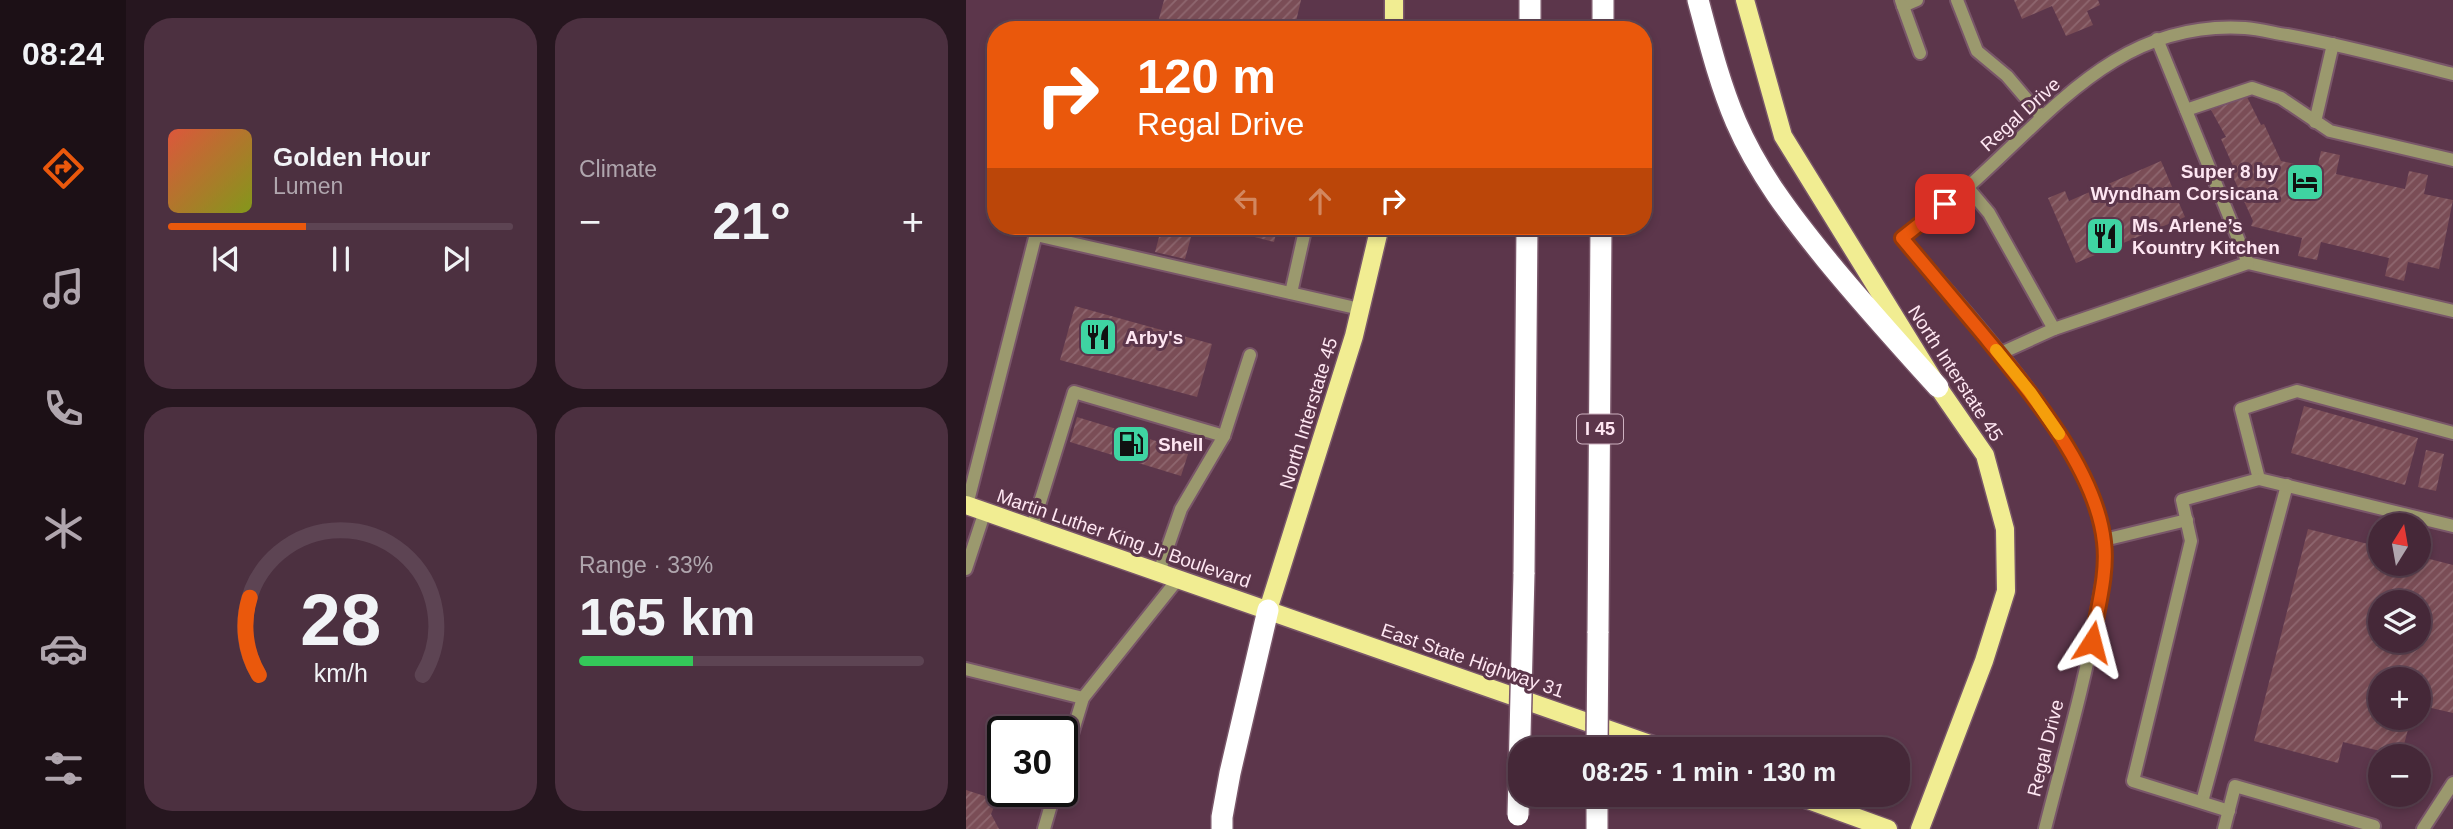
<!DOCTYPE html>
<html lang="en">
<head>
<meta charset="utf-8">
<style>
	body { margin:0; font-family:Helvetica,sans-serif; background:#4c3040; color:#f1f3f6; height:100vh; display:flex; flex-direction:column; font-size:26px; white-space:nowrap }
	* { box-sizing:border-box; margin:0 }
	p { font-size:23px; color:#b0a6ae }
	.icon { flex:none; width:38px; height:38px; fill:none; stroke:currentColor; stroke-width:2; stroke-linecap:round; stroke-linejoin:round }
	.map { position:relative; flex:1; overflow:hidden }
	.side { display:flex; flex-direction:column; gap:18px; padding:18px; background:#26161f; width:840px }
	.side>* { flex:none }
	.top-card { position:absolute; left:21px; top:21px; width:665px; height:214px; border-radius:28px; box-shadow:0 4px 10px #0003,0 0 0 2px #5d4453; background:#ea580c; color:#fff; overflow:hidden }
	.needle { width:46px; rotate:11deg }
	.buttons { position:absolute; left:1402px; top:513px; display:grid; gap:14px }
	.buttons a { display:grid; place-items:center; width:63px; height:63px; border-radius:50%; background:#452838; box-shadow:0 4px 10px #0003,0 0 0 2px #5d4453; font-size:35px }
	.speed { position:absolute; left:21px; top:716px; display:flex; gap:14px; font-size:35px; font-weight:700; text-align:center }
	.speed>* { display:grid; place-content:center; width:91px; height:91px; border-radius:50%; background:#452838; box-shadow:0 4px 10px #0003,0 0 0 2px #5d4453; line-height:1 }
	.speed .limit { border:4px solid #111; border-radius:10px; background:#fff; color:#111 }
	.pin { position:absolute; display:grid; place-items:center; width:60px; height:60px; color:#fff; margin:-30px; border-radius:14px; box-shadow:0 4px 10px #0006 }
	.me { position:absolute; width:77px; margin:-38px; rotate:9deg; stroke-linejoin:round; filter:drop-shadow(0 0 5px #0008) }
	.turn { display:flex; align-items:center; gap:24px; height:147px; padding:0 35px; font-size:32px }
	.turn .icon { width:91px; height:91px; stroke-width:2.5 }
	.turn b { display:block; font-size:49px; line-height:60px }
	.lanes { display:flex; align-items:center; height:66px; padding:0 35px; background:#0003; justify-content:center; gap:35px; direction:ltr }
	.lanes .off { opacity:.35 }
	.big { font-size:52px; font-weight:700; line-height:1.1 }
	.side .widget { flex:1; display:flex; flex-direction:column; justify-content:center; gap:10px; min-width:0; padding:0 24px; border-radius:28px; background:#4c3040 }
	.side .dial { align-items:center; gap:0 }
	.dial svg { height:182px; overflow:visible; fill:none; stroke:#5d4453; stroke-width:7; stroke-linecap:round; text-anchor:middle }
	.dial text { fill:#f1f3f6; stroke:none }
	.song { display:flex; align-items:center; gap:21px }
	.cover { width:84px; height:84px; border-radius:10px; background:linear-gradient(135deg,hsl(10 70% 55%),hsl(70 70% 35%)) }
	.played { height:7px; border-radius:4px; background:linear-gradient(90deg,#ea580c 40%,#5d4453 40%) }
	.keys { display:flex; justify-content:space-around; direction:ltr }
	.heat { display:flex; justify-content:space-between; align-items:center; font-size:38px; direction:ltr }
	.charge { height:10px; border-radius:5px; background:linear-gradient(90deg,#34c759 33%,#5d4453 0) }
	.side .tiles { flex:1; display:grid; gap:18px; grid-template-columns:repeat(2,1fr) }
	.trip { position:absolute; left:542px; top:737px; width:402px; height:70px; border-radius:28px; background:#452838; box-shadow:0 4px 10px #0003,0 0 0 2px #5d4453; font-weight:700; line-height:70px; text-align:center }
	main { display:flex; flex:1; min-height:0 }
	.dock { display:flex; flex-direction:column; width:126px; justify-content:space-around; align-items:center; background:#1c1016; color:#b0a6ae }
	.dock .icon { width:49px; height:49px }
	.dock .selected { color:#ea580c }
	.dock b { font-size:32px; color:#f1f3f6 }
	.map>svg:first-child { display:block }
</style>
</head>
<body>
<main>
<nav class="dock">
<b>08:24</b>
<svg class="icon selected" aria-label="directions" viewBox="0 0 24 24"><path d="M12 3l9 9-9 9-9-9zM9 14v-3h6M13 9l2 2-2 2"/></svg>
<svg class="icon" aria-label="music" viewBox="0 0 24 24"><path d="M9 18V5l10-2v13"/><circle cx="6" cy="18" r="3"/><circle cx="16" cy="16" r="3"/></svg>
<svg class="icon" aria-label="phone" viewBox="0 0 24 24"><path d="M5 4h4l2 5-3 2q2 4 5 5l2-3 5 2v4C11 20 4 13 5 4z"/></svg>
<svg class="icon" aria-label="climate" viewBox="0 0 24 24"><path d="M12 3v18M4 7l16 10M4 17L20 7"/></svg>
<svg class="icon" aria-label="car" viewBox="0 0 24 24"><path d="M5 17H2v-5l4-1 3-4h7l3 4 3 1v5h-3M9 17h6M6 11h13"/><circle cx="7" cy="17" r="2"/><circle cx="17" cy="17" r="2"/></svg>
<svg class="icon" aria-label="filters" viewBox="0 0 24 24"><path d="M4 7h16M4 17h16"/><circle cx="9" cy="7" r="2"/><circle cx="15" cy="17" r="2"/></svg>
</nav>
<section class="side">
<div class="tiles">
<div class="widget">
<div class="song"><i class="cover"></i><div><b>Golden Hour</b><p>Lumen</p></div></div>
<div class="played"></div>
<div class="keys"><svg class="icon" aria-label="previous" viewBox="0 0 24 24"><path d="M18 5L8 12l10 7zM5 5v14"/></svg><svg class="icon" aria-label="pause" viewBox="0 0 24 24"><path d="M8 5v14M16 5v14"/></svg><svg class="icon" aria-label="next" viewBox="0 0 24 24"><path d="M6 5l10 7-10 7zM19 5v14"/></svg></div>
</div>
<div class="widget"><p>Climate</p>
<div class="heat"><a>−</a><b class="big">21°</b><a>+</a></div>
</div>
<div class="widget dial"><svg viewBox="0 0 100 80">
<path d="M14 69A42 42 0 1 1 86 69"/>
<path d="M14 69A42 42 0 0 1 10 35" stroke="#ea580c"/>
<text x="50" y="56" font-size="32" font-weight="700">28</text>
<text x="50" y="72" font-size="11">km/h</text>
</svg></div>
<div class="widget"><p>Range · 33%</p><b class="big">165 km</b><div class="charge"></div></div>
</div>
</section>
<div class="map">
<svg width="1487" height="829" viewBox="0 0 1487 829">
	<defs>
		<pattern id="building-hatch" width="6" height="6" patternUnits="userSpaceOnUse" patternTransform="scale(1.75)"><rect width="6" height="6" fill="#7a4d56"/><path d="M-1 1l2-2M0 6l6-6M5 7l2-2" fill="none" stroke="#8e676f"/></pattern>
	</defs>
	<rect width="100%" height="100%" fill="#5c364b"/>
	<g fill="url(#building-hatch)" fill-rule="evenodd">
		<path d="M198,0H335L328,30H207L191,26Z"/>
		<path d="M1048,0H1132L1134,5L1121,11L1127,25L1100,36L1086,6L1056,19Z"/>
		<path d="M1281,97L1295,125L1298,124L1315,161L1351,169L1355,151L1374,155L1370,174L1439,189L1443,171L1462,175L1458,194L1487,200L1473,269L1442,262L1438,281L1419,276L1423,258L1355,242L1351,260L1332,256L1336,238L1285,226L1287,221L1263,168L1267,166L1255,139L1260,137L1245,110Z"/>
		<path d="M1195,161L1219,217L1110,263L1082,198L1099,191L1103,201Z"/>
		<path d="M196,226H228L219,259L189,252Z"/>
		<path d="M246,226H312L308,242Z"/>
		<path d="M109,306L246,344L231,397L94,360Z"/>
		<path d="M1338,406L1452,438L1439,485L1325,453Z"/>
		<path d="M111,417L223,451L215,476L104,442Z"/>
		<path d="M1460,450L1478,454L1470,491L1452,487Z"/>
		<path d="M1342,529L1414,547V564H1452V556L1487,565V713L1452,705V679H1414V718H1445L1435,756L1377,742L1372,763L1288,741ZM1414,602H1452V640H1414Z"/>
		<path d="M0,790L31,800L25,814L33,829H0Z"/>
	</g>
	<g fill="none" stroke-linecap="round" stroke-linejoin="round">
		<defs>
			<g id="minor">
				<path d="M935,0L937,6L951,0"/>
				<path d="M991,0L1011,51L1041,76L1076,117"/>
				<path d="M937,6L954,53"/>
				<path d="M1220,110L1286,88L1315,98L1364,131L1487,160"/>
				<path d="M1349,122L1367,44"/>
				<path d="M1001,187L1023,213L1088,329"/>
				<path d="M70,235L394,309"/>
				<path d="M1282,263L1487,311"/>
				<path d="M325,293L340,226"/>
				<path d="M1033,354L1088,329L1282,263L1191,39"/>
				<path d="M1293,479L1275,409L1331,391L1487,433"/>
				<path d="M1,505L72,226"/>
				<path d="M66,528L108,392L258,436L284,355"/>
				<path d="M1138,540L1221,520"/>
				<path d="M0,569L19,511"/>
				<path d="M193,572L215,509L258,436"/>
				<path d="M0,669L117,698"/>
				<path d="M96,767L117,698L212,579"/>
				<path d="M1236,802L1321,485"/>
				<path d="M1263,811L1167,781L1225,541L1216,500L1293,479L1487,526"/>
				<path d="M78,829L89,791"/>
				<path d="M1079,829C1097,757 1119,685 1131,612C1134,594 1139,573 1139,555C1138,455 999,313 936,238C958,221 982,204 1003,186C1087,111 1154,20 1279,28C1293,29 1308,33 1321,35C1377,45 1432,60 1487,74"/>
				<path d="M1258,829L1269,786L1408,826L1407,829"/>
				<path d="M1457,829L1487,783"/>
			</g>
			<g id="major">
				<path d="M428,0V30"/>
				<path d="M779,0L817,136L972,387L1019,455L1039,529L1040,591L1018,661L954,829"/>
				<path d="M0,505L698,749"/>
				<path d="M302,610L388,336L414,226"/>
				<path d="M826,794L922,829"/>
			</g>
			<g id="highway">
				<path d="M732,0C743,41 753,82 770,122C792,173 825,216 860,259C896,303 934,345 972,387"/>
				<path d="M564,30V0"/>
				<path d="M637,30V0"/>
				<path d="M558,574L561,226"/>
				<path d="M632,633L635,226"/>
				<path d="M256,829V817L264,773L302,610"/>
				<path d="M631,829V794"/>
			</g>
		</defs>
		<use href="#minor" stroke="#795669" stroke-width="16"/>
		<use href="#major" stroke="#795669" stroke-width="21"/>
		<use href="#highway" stroke="#795669" stroke-width="24"/>
		<use href="#minor" stroke="#9b996e" stroke-width="12"/>
		<use href="#major" stroke="#f1ed92" stroke-width="18"/>
		<use href="#highway" stroke="#fff" stroke-width="21"/>
		<defs>
			<g id="highway-bridge">
				<path d="M631,749L632,633"/>
				<path d="M552,815L558,574"/>
			</g>
		</defs>
		<use href="#highway-bridge" stroke="#795669" stroke-width="24" stroke-linecap="butt"/>
		<use href="#highway-bridge" stroke="#fff" stroke-width="21"/>
	</g>
	<g fill="none" stroke-linecap="round" stroke-linejoin="round">
		<defs>
			<path id="route" d="M979,204L936,238C962,269 989,301 1015,332C1061,388 1130,468 1138,542C1142,574 1131,610 1126,642"/>
		</defs>
		<use href="#route" stroke="#983908" stroke-width="18"/>
		<use href="#route" stroke="#ea580c" stroke-width="12"/>
		<path stroke="#f59e0b" stroke-width="12" d="M1030,350L1064,392L1093,434"/>
	</g>
	<defs>
		<symbol id="hotel-square" viewBox="-11 -11 22 22"><rect x="-9" y="-9" width="18" height="18" rx="4" fill="#3fd4a2" stroke="#5c364b"/><path d="M-6-4.5h1.5V1H6V5H4.5V3h-9V5H-6ZM-4 0a1.8 1.8 0 1 1 3.6 0ZM.5 0V-2.5h3Q6-2.5 6 0Z" fill="#111"/></symbol>
		<symbol id="restaurant-square" viewBox="-11 -11 22 22"><rect x="-9" y="-9" width="18" height="18" rx="4" fill="#3fd4a2" stroke="#5c364b"/><path d="M-5-6h1v4h1v-4h1v4h1v-4h1v5L-1.5 .5V6h-2V.5L-5-1ZM5-6V6H3V1.5H1.5Q1.5-4 5-6Z" fill="#111"/></symbol>
		<symbol id="fuel-square" viewBox="-11 -11 22 22"><rect x="-9" y="-9" width="18" height="18" rx="4" fill="#3fd4a2" stroke="#5c364b"/><path d="M-5.5-6h7V0h2V4h1.3V-2.5L3-4.5l.8-.8L6-3V5H2.5V1h-1V6h-7ZM-4.2-4.7v3.2H.2V-4.7Z" fill="#111"/></symbol>
	</defs>
	<g fill-rule="evenodd">
		<use href="#hotel-square" x="1317" y="160" width="44" height="44"/>
		<use href="#restaurant-square" x="1117" y="214" width="44" height="44"/>
		<use href="#restaurant-square" x="110" y="315" width="44" height="44"/>
		<use href="#fuel-square" x="143" y="422" width="44" height="44"/>
	</g>
	<g text-anchor="middle" stroke-width="6" stroke-linejoin="round" paint-order="stroke">
		<rect fill="#5c364b" stroke="#cdb1c0" stroke-width="2" x="611" y="414.5" width="46" height="29" rx="5"/>
		<g font-size="18" font-weight="bold" fill="#fee6f2">
			<text x="634" y="435">I 45</text>
		</g>
		<g font-size="19" fill="#fee6f2" stroke="#5c364b">
			<text transform="translate(1054 114) rotate(-42)" y="7">Regal Drive</text>
			<text transform="translate(990 373) rotate(57)" y="7">North Interstate 45</text>
			<text transform="translate(342 413) rotate(-73)" y="7">North Interstate 45</text>
			<text transform="translate(158 538) rotate(19)" y="7">Martin Luther King Jr Boulevard</text>
			<text transform="translate(507 660) rotate(19)" y="7">East State Highway 31</text>
			<text transform="translate(1079 748) rotate(-76)" y="7">Regal Drive</text>
		</g>
		<g font-size="19" font-weight="bold" fill="#fee6f2" stroke="#5c364b" text-anchor="start">
			<text x="1312" y="178" text-anchor="end">Super 8 by<tspan x="1312" dy="22">Wyndham Corsicana</tspan></text>
			<text x="1166" y="232">Ms. Arlene’s<tspan x="1166" dy="22">Kountry Kitchen</tspan></text>
			<text x="159" y="344">Arby's</text>
			<text x="192" y="451">Shell</text>
		</g>
	</g>
</svg>
<div class="buttons">
<a><svg class="needle" viewBox="-14 -14 28 28"><path d="M0-13l5 13h-10z" fill="#e53935"/><path d="M0 13l5-13h-10z" fill="#b0a6ae"/></svg></a>
<a><svg class="icon" aria-label="layers" viewBox="0 0 24 24"><path d="M12 4l9 5-9 5-9-5zM3 14l9 5 9-5"/></svg></a>
<a>+</a>
<a>−</a>
</div>
<div class="speed"><div class="limit">30</div></div>
<div class="pin" style="left:979px;top:204px;background:#d93025"><svg class="icon" aria-label="arrive" viewBox="0 0 24 24"><path d="M6 21V4h12l-3 4 3 4H6"/></svg></div>
<svg class="me" style="left:1126px;top:642px" viewBox="-20 -20 40 40"><path d="M0-17L14 15 0 8-14 15z" fill="#ea580c" stroke="#fff" stroke-width="4"/></svg>
<div class="trip">08:25 · 1 min · 130 m</div>
<div class="top-card">
<div class="turn"><svg class="icon" aria-label="right" viewBox="0 0 24 24"><path d="M7 20v-9h11M14 6l5 5-5 5"/></svg><div><b>120 m</b>Regal Drive</div></div>
<div class="lanes"><svg class="icon off" aria-label="left" viewBox="0 0 24 24"><path d="M17 20v-9H6M10 6l-5 5 5 5"/></svg><svg class="icon off" aria-label="ahead" viewBox="0 0 24 24"><path d="M12 20V5M6 11l6-6 6 6"/></svg><svg class="icon" aria-label="right" viewBox="0 0 24 24"><path d="M7 20v-9h11M14 6l5 5-5 5"/></svg></div>
</div>
</div>
</main>
</body>
</html>
